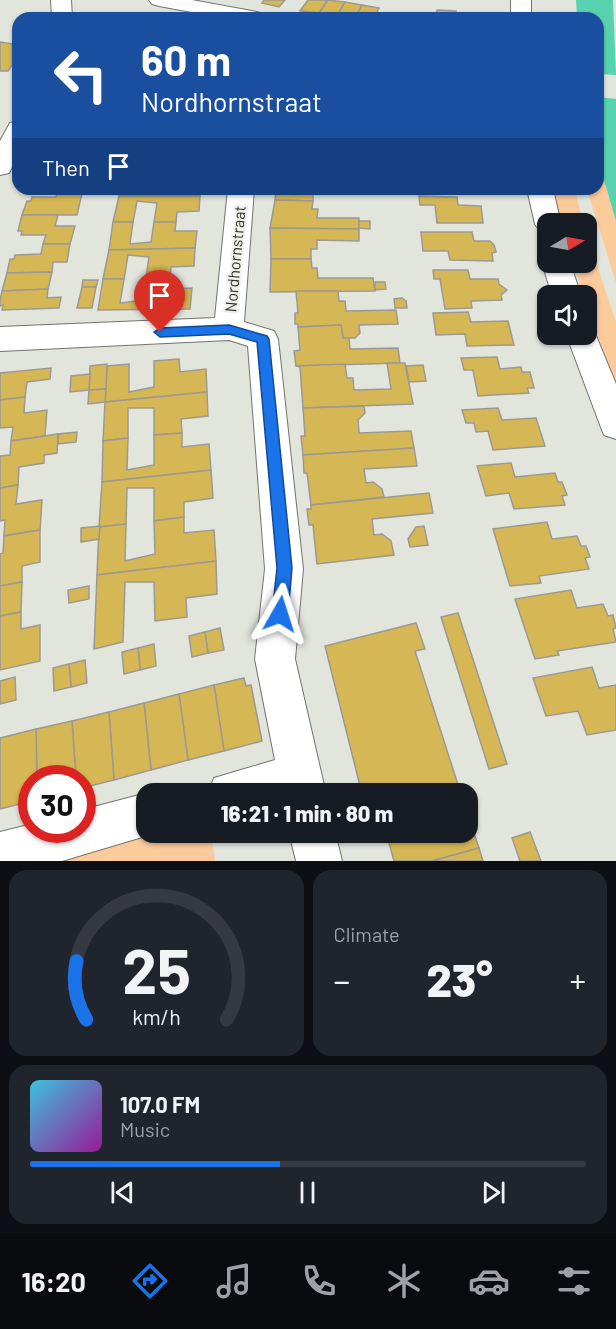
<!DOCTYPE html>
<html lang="en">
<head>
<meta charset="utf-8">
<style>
	body { margin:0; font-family:Barlow,sans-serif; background:#20242c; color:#f1f3f6; height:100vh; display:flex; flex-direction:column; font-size:22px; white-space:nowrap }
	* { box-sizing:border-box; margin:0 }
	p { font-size:20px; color:#9ea1a6 }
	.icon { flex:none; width:33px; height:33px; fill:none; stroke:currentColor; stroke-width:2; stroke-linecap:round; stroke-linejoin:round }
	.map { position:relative; height:861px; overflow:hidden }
	.details { display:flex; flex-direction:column; gap:9px; padding:9px; background:#0d0f14; flex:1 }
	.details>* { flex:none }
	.guide { position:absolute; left:12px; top:12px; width:592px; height:183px; border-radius:18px; box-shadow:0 2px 4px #0004; background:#1a4fa0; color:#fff; overflow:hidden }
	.needle { width:39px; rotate:80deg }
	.buttons { position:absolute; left:537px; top:213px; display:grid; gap:12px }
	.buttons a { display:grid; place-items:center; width:60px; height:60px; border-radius:12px; background:#171b24; box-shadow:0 2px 4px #0004; font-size:30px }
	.speed { position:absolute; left:18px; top:765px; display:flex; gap:12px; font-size:30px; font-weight:700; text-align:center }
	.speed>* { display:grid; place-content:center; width:78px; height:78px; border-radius:50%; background:#171b24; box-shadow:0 2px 4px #0004; line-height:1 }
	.speed .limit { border:9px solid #d22; background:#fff; color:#111 }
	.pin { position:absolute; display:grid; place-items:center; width:51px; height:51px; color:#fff; margin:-62px -26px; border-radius:50% 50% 50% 0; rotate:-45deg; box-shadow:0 0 6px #0007 }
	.pin .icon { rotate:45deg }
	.me { position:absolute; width:66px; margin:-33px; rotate:6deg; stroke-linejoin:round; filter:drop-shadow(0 0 4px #0008) }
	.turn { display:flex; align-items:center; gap:21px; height:126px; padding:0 30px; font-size:27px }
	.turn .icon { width:78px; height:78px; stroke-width:2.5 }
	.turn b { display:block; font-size:42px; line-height:51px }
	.then { display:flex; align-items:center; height:57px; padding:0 30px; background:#0003; gap:12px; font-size:22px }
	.big { font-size:45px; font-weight:800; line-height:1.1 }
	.details .widget { flex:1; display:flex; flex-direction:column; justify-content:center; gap:9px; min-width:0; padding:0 21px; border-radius:18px; background:#20242c }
	.details .dial { align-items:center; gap:0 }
	.dial svg { height:156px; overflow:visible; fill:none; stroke:#363941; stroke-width:7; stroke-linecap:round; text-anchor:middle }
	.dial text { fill:#f1f3f6; stroke:none }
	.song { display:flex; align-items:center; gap:18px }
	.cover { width:72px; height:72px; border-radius:9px; background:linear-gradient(135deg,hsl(190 70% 55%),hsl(300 70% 35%)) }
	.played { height:6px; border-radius:3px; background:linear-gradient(90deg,#1a73e8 45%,#363941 45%) }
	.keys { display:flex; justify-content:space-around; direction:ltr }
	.heat { display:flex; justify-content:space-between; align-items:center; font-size:33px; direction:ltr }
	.details .tiles { flex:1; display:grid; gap:9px; grid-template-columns:1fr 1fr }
	.widget:last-child { grid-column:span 2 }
	.trip { position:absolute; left:136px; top:783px; width:342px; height:60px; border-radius:18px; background:#171b24; box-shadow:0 2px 4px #0004; font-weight:800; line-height:60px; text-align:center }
	.dock { display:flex; height:96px; justify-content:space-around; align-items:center; background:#090b0e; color:#9ea1a6 }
	.dock .icon { width:42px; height:42px }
	.dock .active { color:#1a73e8 }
	.dock b { font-size:27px; color:#f1f3f6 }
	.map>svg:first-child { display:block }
</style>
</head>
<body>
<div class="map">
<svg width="616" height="861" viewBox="0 0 616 861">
	<rect width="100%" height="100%" fill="#e2e5dc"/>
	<g fill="#fccb9c">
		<path d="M599,163L616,221V283L587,189H598Z"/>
		<path d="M552,189H575L583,223H561Z"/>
		<path d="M587,235L616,322V387L587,304L586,296L584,295L573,263L586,262Z"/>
		<path d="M147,832L211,833L215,861H29Z"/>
	</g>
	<g fill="#58d3b0">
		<path d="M576,0H613L616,75L599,74L598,18H577Z"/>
		<path d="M599,97L616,99V221L599,163Z"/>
	</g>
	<g fill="#d6b755" stroke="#9c9992" stroke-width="1.5">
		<path d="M264,0H285L279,7L262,3Z"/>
		<path d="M308,0H328L319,13L300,11Z"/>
		<path d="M328,0L345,2L337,16L319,13Z"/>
		<path d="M345,2L362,5L355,18L337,16Z"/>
		<path d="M362,5L379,8L374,18H355Z"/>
		<path d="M437,10L456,11L455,18H436Z"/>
		<path d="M0,42L18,45V57L8,71H0Z"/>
		<path d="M58,189H83L77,215H22L27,201H31L32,197H56Z"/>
		<path d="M120,189H139V191L201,189L200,196H119Z"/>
		<path d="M276,189H318V193H313V201L275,200Z"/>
		<path d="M119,196H200L199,211L177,212L176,222H154L157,203L137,201L133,222H113Z"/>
		<path d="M419,196L457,197L458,205L481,206L483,223H437L435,205H420Z"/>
		<path d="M275,200L313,201L312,209H318L317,218H359V229L270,228Z"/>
		<path d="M22,215H58L55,226H75L70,244H43L46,235H21L22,231H18Z"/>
		<path d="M359,221H370V229L359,228Z"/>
		<path d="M113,222H133L130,244L151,242L154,222H176L175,231H197L195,248L109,250Z"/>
		<path d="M270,228L359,229V241L317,240V249H311V259H271Z"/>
		<path d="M421,232H472L474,241H490L494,245L496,252L492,253L493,261L450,260L448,251H423Z"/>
		<path d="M43,244H70L67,262H53L52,272L7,273L10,259H14L15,255L41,254Z"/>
		<path d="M195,248L194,266L171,267L170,278H146L149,257L128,255L124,279H103L109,250Z"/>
		<path d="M271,259H311L312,268H317L318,278H373L375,291L270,292Z"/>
		<path d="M433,270H468L470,279H498L499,284L507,290L501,295L502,300L471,301L472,308L445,309L440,279H434Z"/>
		<path d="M52,272L48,289L2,291L7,273Z"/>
		<path d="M146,278H170L168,289L192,288L190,309L98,310L103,279H124L120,303L144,300Z"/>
		<path d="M83,280H98L96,287H82Z"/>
		<path d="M375,282H385L386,289L375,290Z"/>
		<path d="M82,287H96L92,308H77Z"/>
		<path d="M48,289L47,298L61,297L59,308L2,310L3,305L0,306V301L2,291Z"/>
		<path d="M296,291H338L339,301H345L346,311L396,310L398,324L359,325L360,333L355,338H343L341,325L298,327V324H295V313H298Z"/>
		<path d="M402,298L406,301L407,308H395L394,299Z"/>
		<path d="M468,312L471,322L508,321L514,345L467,346L465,334L436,335L433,313Z"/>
		<path d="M341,325L343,338H349L350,349L398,348L400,363L296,366L294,351L300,350L298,327Z"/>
		<path d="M497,357L500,369L521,367L522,372H530L534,388H527L529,393L478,396L473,370H464L461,358Z"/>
		<path d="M179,359L180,372L206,369L207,392L105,402L107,366L129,364V392L154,387V361Z"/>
		<path d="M387,363H405L413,404L303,408L300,367L296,366L345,364L347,378H353L354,390L391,389Z"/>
		<path d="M107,364L106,389L89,390L90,366Z"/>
		<path d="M423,365L426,381L409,382L406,366Z"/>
		<path d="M51,368L50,379L27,382L25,397L0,400V373Z"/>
		<path d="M90,374L89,390L70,392L71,376Z"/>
		<path d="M106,389L105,402L88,404L89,390Z"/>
		<path d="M207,392L208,416L181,419L182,433L154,435V408H128V438L103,441L105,402Z"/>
		<path d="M25,397L24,413L47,410L45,436L11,441L13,427L0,428V400Z"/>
		<path d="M364,406L365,413L358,420L359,433L411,431L414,448L303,455L301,436H305L303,408Z"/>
		<path d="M498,408L502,420L536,418L545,446L493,450L488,431L476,432L474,423H466L462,410Z"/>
		<path d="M77,432L76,442L58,444V434Z"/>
		<path d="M182,433V447L209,444L211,470L102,482L103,441L128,438L127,470L154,465V435Z"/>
		<path d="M58,434L57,453L44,455V463L19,467L18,485L0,488V456L10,455L11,441Z"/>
		<path d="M414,448L417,466L364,469L366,483L373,482L382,489L384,497L311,505L307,473H304L303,455Z"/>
		<path d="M511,463L515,477L555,473L558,482H562L567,495L562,496L565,505L514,509L509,493L486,496L477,466Z"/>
		<path d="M211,470L213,498L184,502V517L154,521V488H127L126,524L99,527L102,482Z"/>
		<path d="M18,485L16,504L42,500L40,530L4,536L5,520L0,521V488Z"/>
		<path d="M429,493L433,513L372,519L374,535L382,534L391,541L394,555L317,564L313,525H309L307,509H311V505Z"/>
		<path d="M184,517V533L214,530L216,561L97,575L99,527L126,524L125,561L155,554L154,521Z"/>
		<path d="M547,522L552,539L577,536L581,546H586L590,557L585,558L589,569L539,576L541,583L510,586L493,529Z"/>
		<path d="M100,526L99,539L81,542V528Z"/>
		<path d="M424,526L428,545L410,547L408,539L416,527Z"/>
		<path d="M40,530V562L22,566V582L0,586V554L3,553L4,536Z"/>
		<path d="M216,561L217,594L186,598L187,617L155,621L154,582H125L123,642L94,649L97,575Z"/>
		<path d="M22,582L21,612L0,616V586Z"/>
		<path d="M89,586V599L69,603L68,590Z"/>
		<path d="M571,590L577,608L603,604L608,616L613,615L616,628L613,629L616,642L557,651L559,655L535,659L515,599Z"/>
		<path d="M21,612V629L40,625V661L0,670V616Z"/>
		<path d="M458,613L507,764L489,769L441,617Z"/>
		<path d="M416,623L425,649L415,651L461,794H362L325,646Z"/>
		<path d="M220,628L224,650L208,653L205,632Z"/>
		<path d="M205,632L208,653L192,657L189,636Z"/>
		<path d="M154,644L156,666L140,670L138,648Z"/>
		<path d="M138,648L140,670L124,674L122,652Z"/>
		<path d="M85,660L87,683L71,687L69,664Z"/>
		<path d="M69,664L71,687L54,691L53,668Z"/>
		<path d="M592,667L599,688L616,685V730L587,735L578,711L546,716L533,678Z"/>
		<path d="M15,677L16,700L0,704V681Z"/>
		<path d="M244,678L246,686L251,685L262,741L224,751L214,685Z"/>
		<path d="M214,685L224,751L188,760L179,694Z"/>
		<path d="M179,694L188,760L151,770L144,703Z"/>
		<path d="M144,703L151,770L114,780L109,712Z"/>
		<path d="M109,712L114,780L82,788V778H76L72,721Z"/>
		<path d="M72,721L76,778H37L36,729Z"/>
		<path d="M36,729L37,778H32V801L0,809V738Z"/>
		<path d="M468,816L479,848L432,861H394L386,832H468Z"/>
		<path d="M530,832L541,861H520L512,838Z"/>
		<path d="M479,848L483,861H432Z"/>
	</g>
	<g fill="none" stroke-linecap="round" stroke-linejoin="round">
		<defs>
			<g id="minor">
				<path d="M51,0H71L72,18H52Z"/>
				<path d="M149,0H192L257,12L264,14L267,18H224L159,6L152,4Z"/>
				<rect x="511" y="0" width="20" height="18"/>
				<path d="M18,121V155L9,173L0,175V141L10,123Z"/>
				<path d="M228,189H254L244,322L274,331L278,339L303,569L295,659L326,794H208L214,778L275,760L255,659L265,569L248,346L229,340L0,351V327L215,318Z"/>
				<path d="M527,189H553L561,224H548V233L539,230L535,224Z"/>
				<path d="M548,255V262H570L581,296H552L542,262Z"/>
				<path d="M586,324L592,326L616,384V439L604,435L600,425L566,334H586Z"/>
				<path d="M147,793L149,794H147V832H159L62,861H0V832L32,824V830H82V810Z"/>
				<path d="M289,832H335L342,861H296Z"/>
			</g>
		</defs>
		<use href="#minor" stroke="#72736c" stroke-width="2"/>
		<use href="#minor" fill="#fff" fill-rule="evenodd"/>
	</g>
	<path fill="#1a73e8" stroke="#114b97" stroke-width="1.5" d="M229,325L267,336L269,339L292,568L288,614L285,619L280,622L274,619L272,614L277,568L257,342L229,334L160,337L154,332L160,328Z"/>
	<g text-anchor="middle" stroke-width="4.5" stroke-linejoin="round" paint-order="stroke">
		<g font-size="16" fill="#30312e" stroke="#f0f2e9">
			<text transform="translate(235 259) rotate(-85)" y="6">Nordhornstraat</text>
		</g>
	</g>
</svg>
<div class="buttons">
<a><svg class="needle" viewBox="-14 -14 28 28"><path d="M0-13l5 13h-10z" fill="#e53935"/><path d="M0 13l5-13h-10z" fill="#9ea1a6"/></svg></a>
<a><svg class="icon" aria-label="sound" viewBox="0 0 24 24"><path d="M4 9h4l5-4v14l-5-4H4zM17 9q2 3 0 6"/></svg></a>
</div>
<div class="speed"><div class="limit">30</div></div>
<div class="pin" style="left:160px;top:332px;background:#d93025"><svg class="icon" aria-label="arrive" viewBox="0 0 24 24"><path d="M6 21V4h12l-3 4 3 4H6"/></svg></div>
<svg class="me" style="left:280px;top:614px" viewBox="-20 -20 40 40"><path d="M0-17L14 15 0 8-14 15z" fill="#1a73e8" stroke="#fff" stroke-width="4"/></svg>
<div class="trip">16:21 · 1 min · 80 m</div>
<div class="guide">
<div class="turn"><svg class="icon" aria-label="left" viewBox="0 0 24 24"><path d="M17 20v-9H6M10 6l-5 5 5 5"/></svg><div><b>60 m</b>Nordhornstraat</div></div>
<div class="then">Then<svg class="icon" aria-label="arrive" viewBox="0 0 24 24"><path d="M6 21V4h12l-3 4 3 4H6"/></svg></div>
</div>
</div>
<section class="details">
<div class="tiles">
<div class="widget dial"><svg viewBox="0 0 100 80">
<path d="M14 69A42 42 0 1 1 86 69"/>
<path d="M14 69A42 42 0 0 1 9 39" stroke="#1a73e8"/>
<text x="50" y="56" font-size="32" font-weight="700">25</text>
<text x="50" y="72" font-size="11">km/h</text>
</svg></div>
<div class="widget"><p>Climate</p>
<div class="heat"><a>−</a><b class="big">23°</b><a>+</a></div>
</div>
<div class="widget">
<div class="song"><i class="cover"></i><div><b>107.0 FM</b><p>Music</p></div></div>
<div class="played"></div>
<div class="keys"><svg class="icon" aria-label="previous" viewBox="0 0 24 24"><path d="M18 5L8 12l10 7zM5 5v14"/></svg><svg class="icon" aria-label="pause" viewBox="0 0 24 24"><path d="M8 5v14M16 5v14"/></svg><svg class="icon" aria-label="next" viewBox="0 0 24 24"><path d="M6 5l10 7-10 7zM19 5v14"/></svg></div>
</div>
</div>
</section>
<nav class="dock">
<b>16:20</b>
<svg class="icon active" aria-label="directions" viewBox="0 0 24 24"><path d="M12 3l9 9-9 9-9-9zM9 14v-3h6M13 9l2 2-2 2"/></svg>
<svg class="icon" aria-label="music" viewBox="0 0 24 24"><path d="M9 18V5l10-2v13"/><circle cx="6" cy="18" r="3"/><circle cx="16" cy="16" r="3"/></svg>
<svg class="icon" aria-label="phone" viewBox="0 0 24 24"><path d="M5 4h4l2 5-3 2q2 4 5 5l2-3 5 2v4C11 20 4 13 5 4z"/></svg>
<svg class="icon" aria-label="climate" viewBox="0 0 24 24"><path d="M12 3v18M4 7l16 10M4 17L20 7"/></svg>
<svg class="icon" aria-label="car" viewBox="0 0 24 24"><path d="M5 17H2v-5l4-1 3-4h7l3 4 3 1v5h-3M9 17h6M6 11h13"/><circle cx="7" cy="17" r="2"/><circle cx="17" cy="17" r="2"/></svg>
<svg class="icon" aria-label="filters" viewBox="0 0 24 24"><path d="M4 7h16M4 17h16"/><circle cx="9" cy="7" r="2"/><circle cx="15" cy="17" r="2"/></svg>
</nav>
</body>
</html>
